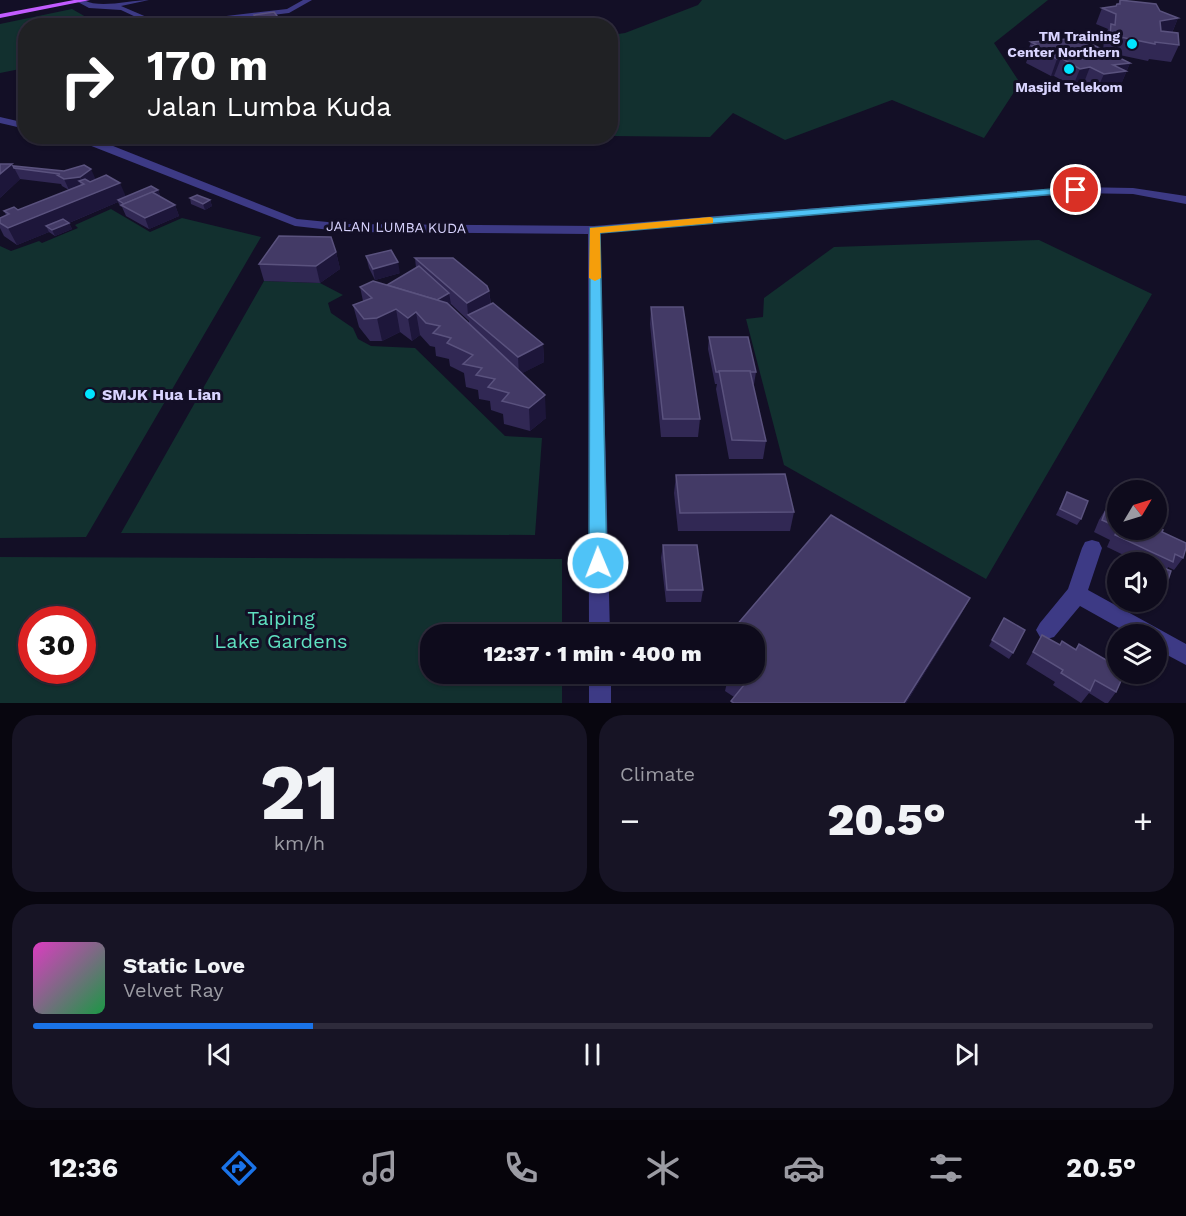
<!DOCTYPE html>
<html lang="en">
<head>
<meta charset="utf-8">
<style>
	body { margin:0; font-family:"Work Sans",sans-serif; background:#171425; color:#f1f3f6; height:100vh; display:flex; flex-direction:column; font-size:22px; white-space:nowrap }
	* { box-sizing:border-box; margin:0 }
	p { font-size:20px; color:#9b9ba3 }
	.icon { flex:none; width:33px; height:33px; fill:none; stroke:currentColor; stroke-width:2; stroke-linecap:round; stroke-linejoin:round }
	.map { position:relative; height:703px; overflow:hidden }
	.details { display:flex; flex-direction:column; gap:12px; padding:12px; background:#08060f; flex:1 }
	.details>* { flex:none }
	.top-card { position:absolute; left:18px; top:18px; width:600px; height:126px; border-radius:24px; box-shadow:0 2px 4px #0004,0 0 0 2px #2e2b3b; background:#202124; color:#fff; overflow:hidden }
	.needle { width:39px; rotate:52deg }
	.controls { position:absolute; left:1107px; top:480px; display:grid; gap:12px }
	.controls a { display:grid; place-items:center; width:60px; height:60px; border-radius:50%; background:#0e0b1c; box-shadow:0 2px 4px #0004,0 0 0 2px #2e2b3b; font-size:30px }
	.speed { position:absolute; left:18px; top:606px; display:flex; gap:12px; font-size:30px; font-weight:700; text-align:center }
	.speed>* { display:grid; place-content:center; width:78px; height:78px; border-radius:50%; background:#0e0b1c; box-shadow:0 2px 4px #0004,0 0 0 2px #2e2b3b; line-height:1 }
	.speed .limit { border:9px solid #d22; background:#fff; color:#111 }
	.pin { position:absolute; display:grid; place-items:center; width:51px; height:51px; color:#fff; margin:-26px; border:3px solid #fff; border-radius:50%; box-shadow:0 2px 6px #0007 }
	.me { position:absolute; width:66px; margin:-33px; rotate:359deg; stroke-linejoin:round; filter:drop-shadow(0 0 4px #0008) }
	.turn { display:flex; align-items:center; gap:21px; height:126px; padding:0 30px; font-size:27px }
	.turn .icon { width:78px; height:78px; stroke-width:2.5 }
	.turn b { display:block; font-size:42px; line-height:51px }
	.big { font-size:45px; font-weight:800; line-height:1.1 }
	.details .widget { flex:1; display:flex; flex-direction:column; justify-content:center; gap:9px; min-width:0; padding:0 21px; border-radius:24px; background:#171425 }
	.details .dial { align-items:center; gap:0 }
	.dial b { font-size:78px; line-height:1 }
	.song { display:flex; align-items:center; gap:18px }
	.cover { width:72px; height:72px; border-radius:9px; background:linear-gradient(135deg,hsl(310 70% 55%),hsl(140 70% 35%)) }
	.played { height:6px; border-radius:3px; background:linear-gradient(90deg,#1a73e8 25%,#2e2b3b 25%) }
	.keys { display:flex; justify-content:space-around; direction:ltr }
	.heat { display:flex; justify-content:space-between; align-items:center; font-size:33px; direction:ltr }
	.details .tiles { flex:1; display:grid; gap:12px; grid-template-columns:1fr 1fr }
	.widget:last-child { grid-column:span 2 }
	.trip { position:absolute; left:420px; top:624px; width:345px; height:60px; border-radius:24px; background:#0e0b1c; box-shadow:0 2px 4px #0004,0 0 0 2px #2e2b3b; font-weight:800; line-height:60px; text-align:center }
	.tabs { display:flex; height:96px; justify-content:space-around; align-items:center; background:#06040b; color:#9b9ba3 }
	.tabs .icon { width:42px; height:42px }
	.tabs .on { color:#1a73e8 }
	.tabs b { font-size:27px; color:#f1f3f6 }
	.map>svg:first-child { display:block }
</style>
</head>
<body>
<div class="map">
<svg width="1186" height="703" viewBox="0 0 1186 703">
	<rect width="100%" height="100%" fill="#130f26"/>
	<g fill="#12302f" fill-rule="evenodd">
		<path d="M702,0H1048L994,43L1020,83L984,138L892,100L785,140L733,113L710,137L611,136V35L625,33L698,5Z"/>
		<path d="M72,9L100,25L26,26L25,68L0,73V24Z"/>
		<path d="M111,209L150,232L182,218L261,237L86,537L0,538V246L11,251L39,241L42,243L78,228L75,225Z"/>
		<path d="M1039,240L1152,294L986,579L784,465L746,319L763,317L764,298L834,247Z"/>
		<path d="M264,281L320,283L343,295L328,303L331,313L353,328L358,339L371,346L415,348L505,436L542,438L535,535L121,533Z"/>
		<path d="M0,557L562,559V634H430V674H562V703H0ZM32,620H82V670H32Z"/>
	</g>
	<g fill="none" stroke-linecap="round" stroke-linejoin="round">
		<g fill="#3d3a85" fill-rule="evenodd">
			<path d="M84,0C100,9 129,0 149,0L121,6L156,21L167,23L287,9L303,0H312L289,13L183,26H155L121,10L89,8L76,1Z"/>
			<path d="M0,117L26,123V129L0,123Z"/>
			<path d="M66,136H85L98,140L297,219L348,224L594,226L1076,187L1133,188L1186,196V204L1133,194L1076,193L600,233L610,634H589L588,234L348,232L295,226Z"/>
			<path d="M1092,540L1099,542L1102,548L1088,590L1186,644V665L1156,649V634H1130L1080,606L1054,637L1047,639L1040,637L1036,630L1040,623L1068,589L1082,548L1085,542Z"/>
			<rect x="589" y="674" width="22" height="29"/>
		</g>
		<path fill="#c25bff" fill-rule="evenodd" d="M74,0H90L0,18V14Z"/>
	</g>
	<g fill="#312854" fill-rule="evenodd">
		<path d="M1120,0L1160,11L1178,18L1172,33L1179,45L1171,62L1149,59L1148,61L1110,53L1130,63L1119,89L1096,92L1083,85L1073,86L1054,76H1051L1026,63L1027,60L1025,59L1031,42L1103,50L1104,40L1108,29L1096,24L1102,8L1116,6L1117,4H1118Z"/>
		<path d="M254,15L283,24L295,26H257Z"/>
		<path d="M13,166L96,180L126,197L158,190L160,195L159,196L175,205L179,216L149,229L126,216L122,207L120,206L118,202L69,223L72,229L55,236L49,232L17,245L4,236L0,228V218L6,215L4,211L18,210L69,190L62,186L61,184L20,179L0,198Z"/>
		<path d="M190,198L210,200L212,206L205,210L191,204Z"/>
		<path d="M336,252L340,269L320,283L264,281L259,264Z"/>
		<path d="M366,256L400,273L375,280L369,268Z"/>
		<path d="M415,258L489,291L491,304L543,344L544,362L522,373L546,418L530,431L504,424L503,414L491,410L490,401L479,399L478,390L466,387L464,373L450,366L449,359L436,356L435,347L430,346L420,335L412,341L400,332L382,341H370L359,327L353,305L363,301L360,287L387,285L416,268ZM451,304L469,321V324L449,305Z"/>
		<path d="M651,307L700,419L698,437H661L650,324Z"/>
		<path d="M709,337L756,372L754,384H753L766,441L763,459H729L716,389L717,384H715L708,349Z"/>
		<path d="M676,475L794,512L790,531H678L674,493Z"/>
		<path d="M1067,492L1081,519L1077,525L1056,515Z"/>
		<path d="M1107,507L1162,532L1183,558L1174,570L1168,567L1167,570V583L1162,589L1156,586V562H1138L1107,547L1110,540L1094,532L1099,520Z"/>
		<path d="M663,545L703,590L701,602H666L661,558Z"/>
		<path d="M970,598L960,616L906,703H731L734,697L725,691L729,674Z"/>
		<path d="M1004,618L1013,653L1009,659L989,646Z"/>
		<path d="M1042,635L1059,645L1075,649L1079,644L1116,692L1108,703H1105L1089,693L1081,703L1053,685L1055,682L1026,664Z"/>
	</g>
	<g fill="#1d163a">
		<path d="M1178,18L1171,35L1153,37L1160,21Z"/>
		<path d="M1061,58L1054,76H1051L1057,59Z"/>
		<path d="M1130,63L1119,89L1096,92L1104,74L1113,65Z"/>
		<path d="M1090,67L1083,85L1073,86L1080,69Z"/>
		<path d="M12,164L20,179L0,198V174Z"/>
		<path d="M91,169L96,180L85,187L80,177Z"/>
		<path d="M80,177L83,184L79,181L82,188L69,190L64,179Z"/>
		<path d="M120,183L127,199L118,200V202L52,230L46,226L49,232L17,245L8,228Z"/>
		<path d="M158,190L160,195L129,209L124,204Z"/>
		<path d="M210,200L212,206L205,210L203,204Z"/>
		<path d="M175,205L179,216L149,229L145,218Z"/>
		<path d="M69,223L72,229L55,236L52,230Z"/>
		<path d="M336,252L340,269L320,283L316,266Z"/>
		<path d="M398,262L400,273L375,280L373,269Z"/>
		<path d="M489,291L491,308L468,315L467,303Z"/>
		<path d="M449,293L451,304L433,315L432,304Z"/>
		<path d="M396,309L400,332L382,341L377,318Z"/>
		<path d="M416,312L420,335L412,341L408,318Z"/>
		<path d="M543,344L544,362L519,375L518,357Z"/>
		<path d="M545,395L546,418L530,431L529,408Z"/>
		<path d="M970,598L960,616L906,703H904Z"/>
	</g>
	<g fill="#433a66" stroke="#5a527e" stroke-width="1.5">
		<path d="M1120,0L1156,4L1160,11L1178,18L1160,21L1161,31L1178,33L1179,45L1155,42V44L1110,35L1111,24L1115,25L1116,14L1102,8L1116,6L1117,4H1120Z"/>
		<path d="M274,12L283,24L293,22L295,26H261L254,15Z"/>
		<path d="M239,22L240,26H214Z"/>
		<path d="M1079,38L1130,63L1113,65L1126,71L1104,74L1090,67L1080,69L1061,58L1057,59L1032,46L1037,45L1031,42Z"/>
		<path d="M0,164H12L0,174Z"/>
		<path d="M84,165L91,169L80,177L64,179L57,175L60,174L14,168L13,166L64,171Z"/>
		<path d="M106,175L120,183L8,228L0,223V218L9,214L4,211L14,207L18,210L84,184L79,181L85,179L90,182Z"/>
		<path d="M151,186L158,190L124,204L118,200Z"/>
		<path d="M152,192L175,205L145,218L121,205Z"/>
		<path d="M197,195L210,200L203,204L190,198Z"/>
		<path d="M63,219L69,223L52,230L46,226Z"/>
		<path d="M279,236L331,237L336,252L316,266L259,264Z"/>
		<path d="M391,250L398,262L373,269L366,256Z"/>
		<path d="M415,258H453L487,286L489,291L467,303Z"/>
		<path d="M419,266L449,293L437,300L387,285Z"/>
		<path d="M373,281L447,303L545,395L529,408L502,401L509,393L488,387L495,379L476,375L482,368L463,364L473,355L447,343L451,338L433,333L440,326L426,323L416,312L408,318L396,309L377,318L364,319L353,305L372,298L360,287Z"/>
		<path d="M493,303L543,344L518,357L468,315Z"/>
		<path d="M651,307H683L700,419H663Z"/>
		<path d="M709,337H748L756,372H750V371H719V372H716Z"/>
		<path d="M719,371H750L766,441L732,440Z"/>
		<path d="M785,474L794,512L680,513L676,475Z"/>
		<path d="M1067,492L1088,501L1081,519L1060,509Z"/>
		<path d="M1107,507L1118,512V527L1102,520Z"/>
		<path d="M831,515L970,598L904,703H734L731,701L744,685L729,674H754V634H729Z"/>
		<path d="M1156,527L1163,530L1162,532L1186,543V548L1183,558L1175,554L1173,562L1115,535L1118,528V530H1156Z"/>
		<path d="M663,545H697L703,590H667Z"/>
		<path d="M1141,558L1152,562H1140Z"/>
		<path d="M1156,565L1171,571L1167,583L1156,578Z"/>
		<path d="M1004,618L1025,630L1013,653L992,640Z"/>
		<path d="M1042,635L1060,645L1062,641L1076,650L1079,644L1118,667V674H1124L1116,692L1095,680L1090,691L1061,673L1063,670L1033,652Z"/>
	</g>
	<path fill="#4fc3f7" stroke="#337fa1" stroke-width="1.5" d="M1076,187L1080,188V192L600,233L607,563L605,568L598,571L592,568L589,563L590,228Z"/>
	<path fill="#f59e0b" d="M710,217L713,218V223L600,233L601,278L595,281L589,278L590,228Z"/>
	<g fill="#00e5ff" stroke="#130f26" stroke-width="2">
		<circle cx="1132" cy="44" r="6"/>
		<circle cx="1069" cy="69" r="6"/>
		<circle cx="90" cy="394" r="6"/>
	</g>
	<g text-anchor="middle" stroke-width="6" stroke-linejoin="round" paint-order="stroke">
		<g font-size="14" font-weight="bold" fill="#d9d4ff" stroke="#130f26" text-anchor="end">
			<text x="1120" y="41">TM Training<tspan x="1120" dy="16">Center Northern</tspan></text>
			<text x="1069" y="92" text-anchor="middle">Masjid Telekom</text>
		</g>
		<g font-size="14" fill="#d9d4ff" stroke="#130f26">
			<text transform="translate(396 227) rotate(1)" y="5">JALAN LUMBA KUDA</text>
		</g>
		<g font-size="16" font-weight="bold" fill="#d9d4ff" stroke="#130f26" text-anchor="start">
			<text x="102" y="400">SMJK Hua Lian</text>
		</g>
		<g font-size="20" fill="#5fe0c0" stroke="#130f26">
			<text x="281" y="625">Taiping<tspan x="281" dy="23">Lake Gardens</tspan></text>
		</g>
	</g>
</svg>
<div class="controls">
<a><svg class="needle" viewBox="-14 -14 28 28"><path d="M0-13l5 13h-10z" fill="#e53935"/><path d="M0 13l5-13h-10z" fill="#9b9ba3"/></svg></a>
<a><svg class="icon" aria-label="sound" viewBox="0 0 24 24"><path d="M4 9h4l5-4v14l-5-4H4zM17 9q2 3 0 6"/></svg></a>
<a><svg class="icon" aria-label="layers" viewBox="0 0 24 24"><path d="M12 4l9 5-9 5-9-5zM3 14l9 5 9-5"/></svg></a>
</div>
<div class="speed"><div class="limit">30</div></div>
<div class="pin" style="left:1076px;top:190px;background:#d93025"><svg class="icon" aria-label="arrive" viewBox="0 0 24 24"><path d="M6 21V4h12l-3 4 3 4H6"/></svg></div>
<svg class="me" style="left:598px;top:563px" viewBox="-20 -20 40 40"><circle r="17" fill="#4fc3f7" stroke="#fff" stroke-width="3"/><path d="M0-11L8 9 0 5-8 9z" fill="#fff"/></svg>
<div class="trip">12:37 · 1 min · 400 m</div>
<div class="top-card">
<div class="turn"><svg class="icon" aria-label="right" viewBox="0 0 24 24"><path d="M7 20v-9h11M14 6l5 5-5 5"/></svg><div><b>170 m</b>Jalan Lumba Kuda</div></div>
</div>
</div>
<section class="details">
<div class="tiles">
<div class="widget dial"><b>21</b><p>km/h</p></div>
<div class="widget"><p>Climate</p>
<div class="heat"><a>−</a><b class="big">20.5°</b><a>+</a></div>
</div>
<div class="widget">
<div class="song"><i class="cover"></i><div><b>Static Love</b><p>Velvet Ray</p></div></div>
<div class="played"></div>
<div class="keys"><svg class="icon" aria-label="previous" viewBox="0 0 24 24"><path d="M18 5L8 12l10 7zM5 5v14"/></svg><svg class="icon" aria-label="pause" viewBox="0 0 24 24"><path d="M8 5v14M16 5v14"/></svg><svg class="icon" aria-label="next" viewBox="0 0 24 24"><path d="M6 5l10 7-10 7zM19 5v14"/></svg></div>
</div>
</div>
</section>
<nav class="tabs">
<b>12:36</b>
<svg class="icon on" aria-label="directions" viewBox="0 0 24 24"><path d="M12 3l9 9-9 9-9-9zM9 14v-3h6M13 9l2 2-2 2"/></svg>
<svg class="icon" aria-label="music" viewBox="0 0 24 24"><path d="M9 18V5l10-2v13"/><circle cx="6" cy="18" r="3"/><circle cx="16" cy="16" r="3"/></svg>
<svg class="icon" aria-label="phone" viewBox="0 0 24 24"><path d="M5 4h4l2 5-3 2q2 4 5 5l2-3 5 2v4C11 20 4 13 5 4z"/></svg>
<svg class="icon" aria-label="climate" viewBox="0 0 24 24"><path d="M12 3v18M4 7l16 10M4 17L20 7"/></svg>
<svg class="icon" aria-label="car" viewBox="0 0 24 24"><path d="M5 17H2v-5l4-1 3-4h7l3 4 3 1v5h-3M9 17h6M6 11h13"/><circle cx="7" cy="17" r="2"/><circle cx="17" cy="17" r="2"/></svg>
<svg class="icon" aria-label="filters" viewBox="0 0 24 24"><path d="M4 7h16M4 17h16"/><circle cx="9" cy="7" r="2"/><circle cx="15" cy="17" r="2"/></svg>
<b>20.5°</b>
</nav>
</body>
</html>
